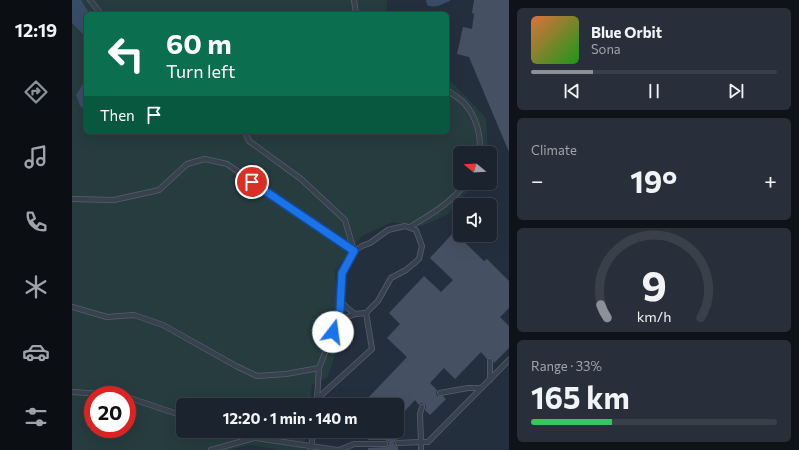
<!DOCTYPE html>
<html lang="en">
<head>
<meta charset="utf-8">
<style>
	body { margin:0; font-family:Commissioner,sans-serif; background:#282f3a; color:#f1f3f6; height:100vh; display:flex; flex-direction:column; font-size:15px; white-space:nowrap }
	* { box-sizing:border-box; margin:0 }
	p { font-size:13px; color:#a0a4aa }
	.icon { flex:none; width:22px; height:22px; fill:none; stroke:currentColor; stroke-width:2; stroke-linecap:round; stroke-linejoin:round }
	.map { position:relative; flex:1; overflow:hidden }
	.drawer { display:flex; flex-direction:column; gap:8px; padding:8px; background:#0f1319; width:290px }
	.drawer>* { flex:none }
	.top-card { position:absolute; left:12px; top:12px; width:365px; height:122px; border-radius:6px; box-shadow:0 4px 16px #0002,0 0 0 1px #39404a; background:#0b6e4f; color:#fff; overflow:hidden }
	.needle { width:26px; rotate:288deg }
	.controls { position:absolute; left:381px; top:146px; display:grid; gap:8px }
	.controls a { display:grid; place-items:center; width:44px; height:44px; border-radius:6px; background:#1b232e; box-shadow:0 4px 16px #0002,0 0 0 1px #39404a; font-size:20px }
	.speed { position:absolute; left:12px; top:386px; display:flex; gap:8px; font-size:20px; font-weight:700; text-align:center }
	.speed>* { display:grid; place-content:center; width:52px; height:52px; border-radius:50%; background:#1b232e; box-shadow:0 4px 16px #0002,0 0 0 1px #39404a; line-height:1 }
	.speed .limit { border:6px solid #d22; background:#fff; color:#111 }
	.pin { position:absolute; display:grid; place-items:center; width:34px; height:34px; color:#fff; margin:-17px; border:2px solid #fff; border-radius:50%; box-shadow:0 1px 4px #0007 }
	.me { position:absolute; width:44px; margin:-22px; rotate:15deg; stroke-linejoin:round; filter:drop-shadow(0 0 3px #0008) }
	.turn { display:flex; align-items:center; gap:14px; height:84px; padding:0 16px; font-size:18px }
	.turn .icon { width:52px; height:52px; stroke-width:2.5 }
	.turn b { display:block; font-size:28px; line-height:34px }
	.then { display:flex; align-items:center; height:38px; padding:0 16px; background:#0003; gap:8px; font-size:15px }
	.big { font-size:30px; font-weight:700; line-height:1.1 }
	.drawer .widget { flex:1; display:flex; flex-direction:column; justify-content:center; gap:6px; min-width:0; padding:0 14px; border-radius:6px; background:#282f3a }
	.drawer .dial { align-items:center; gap:0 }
	.dial svg { height:104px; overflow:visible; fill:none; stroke:#39404a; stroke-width:7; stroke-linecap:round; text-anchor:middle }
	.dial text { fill:#f1f3f6; stroke:none }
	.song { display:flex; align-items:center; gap:12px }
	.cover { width:48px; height:48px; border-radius:6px; background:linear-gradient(135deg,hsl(20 70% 55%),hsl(120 70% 35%)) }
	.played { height:4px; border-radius:2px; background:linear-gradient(90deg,#8c9099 25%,#39404a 25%) }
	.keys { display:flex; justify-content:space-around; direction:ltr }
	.heat { display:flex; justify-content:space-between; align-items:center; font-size:22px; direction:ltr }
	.charge { height:6px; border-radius:3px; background:linear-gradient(90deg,#34c759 33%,#39404a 0) }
	.trip { position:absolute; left:104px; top:398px; width:228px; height:40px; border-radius:6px; background:#1b232e; box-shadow:0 4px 16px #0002,0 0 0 1px #39404a; font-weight:700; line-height:40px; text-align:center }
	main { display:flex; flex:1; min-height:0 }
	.tab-bar { display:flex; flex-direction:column; width:72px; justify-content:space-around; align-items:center; background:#0b0e12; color:#a0a4aa }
	.tab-bar .icon { width:28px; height:28px }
	.tab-bar .active { color:#8c9099 }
	.tab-bar b { font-size:18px; color:#f1f3f6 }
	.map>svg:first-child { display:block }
</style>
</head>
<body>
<main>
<nav class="tab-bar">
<b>12:19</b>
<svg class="icon active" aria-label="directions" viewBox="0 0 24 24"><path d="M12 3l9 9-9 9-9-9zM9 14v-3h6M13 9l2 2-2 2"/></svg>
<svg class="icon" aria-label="music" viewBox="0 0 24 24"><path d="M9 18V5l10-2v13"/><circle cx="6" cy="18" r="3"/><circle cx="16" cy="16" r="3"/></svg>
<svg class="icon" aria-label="phone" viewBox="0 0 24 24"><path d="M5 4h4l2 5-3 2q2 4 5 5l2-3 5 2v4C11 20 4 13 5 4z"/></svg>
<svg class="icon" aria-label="climate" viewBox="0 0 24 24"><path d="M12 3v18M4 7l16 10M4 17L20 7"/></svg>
<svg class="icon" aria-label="car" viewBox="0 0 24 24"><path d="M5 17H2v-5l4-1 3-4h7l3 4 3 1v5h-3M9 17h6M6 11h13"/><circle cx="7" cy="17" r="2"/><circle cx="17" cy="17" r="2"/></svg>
<svg class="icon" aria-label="filters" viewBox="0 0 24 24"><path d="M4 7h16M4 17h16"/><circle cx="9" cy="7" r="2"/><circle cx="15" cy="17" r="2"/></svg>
</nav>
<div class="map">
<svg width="437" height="450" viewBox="0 0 437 450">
	<rect width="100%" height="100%" fill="#242f3e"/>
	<path fill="#263c3f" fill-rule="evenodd" d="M0,0H315L314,14H14V132H375V77L414,118L416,153H388V183H403L376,214L350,226L320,222L290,236L263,271L268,338L256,377L240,385L238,405H111V431H234L232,450H210L177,445L157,450H0ZM21,395H55V429H21Z"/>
	<g fill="#394c67">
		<path d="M0,0H9L18,14H14V37L0,23Z"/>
		<path d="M354,0H379C371,4 364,9 355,5Z"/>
		<path d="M14,79V110L8,106L4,95Z"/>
	</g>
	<g fill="#455162">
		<path d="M402,0H437V152L397,57L385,54L391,27L400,29L402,14L400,13Z"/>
		<path d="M382,232L412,261L415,259L437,281V308L428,317L437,326V348L422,363L420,358L415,359L409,352L383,379L372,368L358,383L365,390L364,393L365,396H371L374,399L358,415L353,410L354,406L352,404L349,403L347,405L343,400L325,419V405H296L297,397L335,357L315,338L328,324L317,313L352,276L369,292L381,280L358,258Z"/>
		<path d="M296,431H326V439L324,440L322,443L323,445L326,447V450H296V448L315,447L317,444L316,442L313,440H296Z"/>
	</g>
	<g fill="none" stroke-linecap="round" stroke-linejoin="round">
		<defs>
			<g id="service">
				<path d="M18,0L29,14"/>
				<path d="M282,0L284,14"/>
				<path d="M375,90C380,94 387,98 392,103C404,116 410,136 407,153"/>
				<path d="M173,132L177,141L229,179L273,220L282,251"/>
				<path d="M0,199L42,200L87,190L115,164L133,159L155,164L282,251"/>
				<path d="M338,227C358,215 379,203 394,183"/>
				<path d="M0,307L35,317L62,315L91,325L164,366L185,376L214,374L247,368"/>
				<path d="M264,322L283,314"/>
				<path d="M418,380V361"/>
				<path d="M0,392L48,395"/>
				<path d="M368,393L396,388H409"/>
				<path d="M55,397L111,416"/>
				<path d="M245,399L247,368L261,332L268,310L270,273L282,251L290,246L298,243L316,230L333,226L344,230L350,246L347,259L334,270L319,278L306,301L294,313L283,314L274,307L268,300"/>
				<path d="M244,405L245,399L300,349L294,313"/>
				<path d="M162,431L184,438L265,450"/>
				<path d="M326,443L349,442L348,414L350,407"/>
				<path d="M139,450L182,438"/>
				<path d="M239,450L241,431"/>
				<path d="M267,450L282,444H313"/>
				<path d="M349,450V442H356L437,360"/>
			</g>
		</defs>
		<use href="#service" stroke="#565f6c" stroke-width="6"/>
		<use href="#service" stroke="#38414e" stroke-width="4.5"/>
	</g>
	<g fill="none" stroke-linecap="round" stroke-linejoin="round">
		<defs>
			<path id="route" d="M180,182L282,251L270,273L268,310L261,332"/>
		</defs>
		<use href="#route" stroke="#114b97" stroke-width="10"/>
		<use href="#route" stroke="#1a73e8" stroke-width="7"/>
	</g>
</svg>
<div class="controls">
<a><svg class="needle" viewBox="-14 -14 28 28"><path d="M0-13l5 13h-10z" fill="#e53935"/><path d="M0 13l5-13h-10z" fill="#a0a4aa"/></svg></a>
<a><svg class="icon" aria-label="sound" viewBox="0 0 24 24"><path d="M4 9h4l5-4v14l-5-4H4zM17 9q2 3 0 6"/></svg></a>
</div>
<div class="speed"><div class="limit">20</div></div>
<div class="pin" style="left:180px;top:182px;background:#d93025"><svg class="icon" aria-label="arrive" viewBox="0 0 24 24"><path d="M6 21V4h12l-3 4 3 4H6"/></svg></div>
<svg class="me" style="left:261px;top:332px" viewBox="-20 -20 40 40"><circle r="19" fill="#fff"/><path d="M0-13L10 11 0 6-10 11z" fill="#1a73e8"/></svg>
<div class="trip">12:20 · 1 min · 140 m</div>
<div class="top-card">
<div class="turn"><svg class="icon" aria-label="left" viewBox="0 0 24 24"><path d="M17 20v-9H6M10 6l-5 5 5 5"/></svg><div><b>60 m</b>Turn left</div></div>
<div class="then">Then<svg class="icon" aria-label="arrive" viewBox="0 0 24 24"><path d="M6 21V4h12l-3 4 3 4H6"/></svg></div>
</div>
</div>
<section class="drawer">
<div class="widget">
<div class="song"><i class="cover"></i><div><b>Blue Orbit</b><p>Sona</p></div></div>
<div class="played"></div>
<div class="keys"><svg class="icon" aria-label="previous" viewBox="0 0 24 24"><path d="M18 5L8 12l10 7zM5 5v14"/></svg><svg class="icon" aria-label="pause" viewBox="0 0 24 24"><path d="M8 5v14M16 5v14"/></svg><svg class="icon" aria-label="next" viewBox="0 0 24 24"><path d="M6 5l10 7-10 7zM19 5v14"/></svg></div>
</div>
<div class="widget"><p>Climate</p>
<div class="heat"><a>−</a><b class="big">19°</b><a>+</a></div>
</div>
<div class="widget dial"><svg viewBox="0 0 100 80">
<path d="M14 69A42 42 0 1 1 86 69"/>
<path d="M14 69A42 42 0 0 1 9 59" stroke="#8c9099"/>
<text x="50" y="56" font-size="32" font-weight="700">9</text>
<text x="50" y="72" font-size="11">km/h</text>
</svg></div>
<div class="widget"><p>Range · 33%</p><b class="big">165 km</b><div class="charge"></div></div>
</section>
</main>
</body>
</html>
